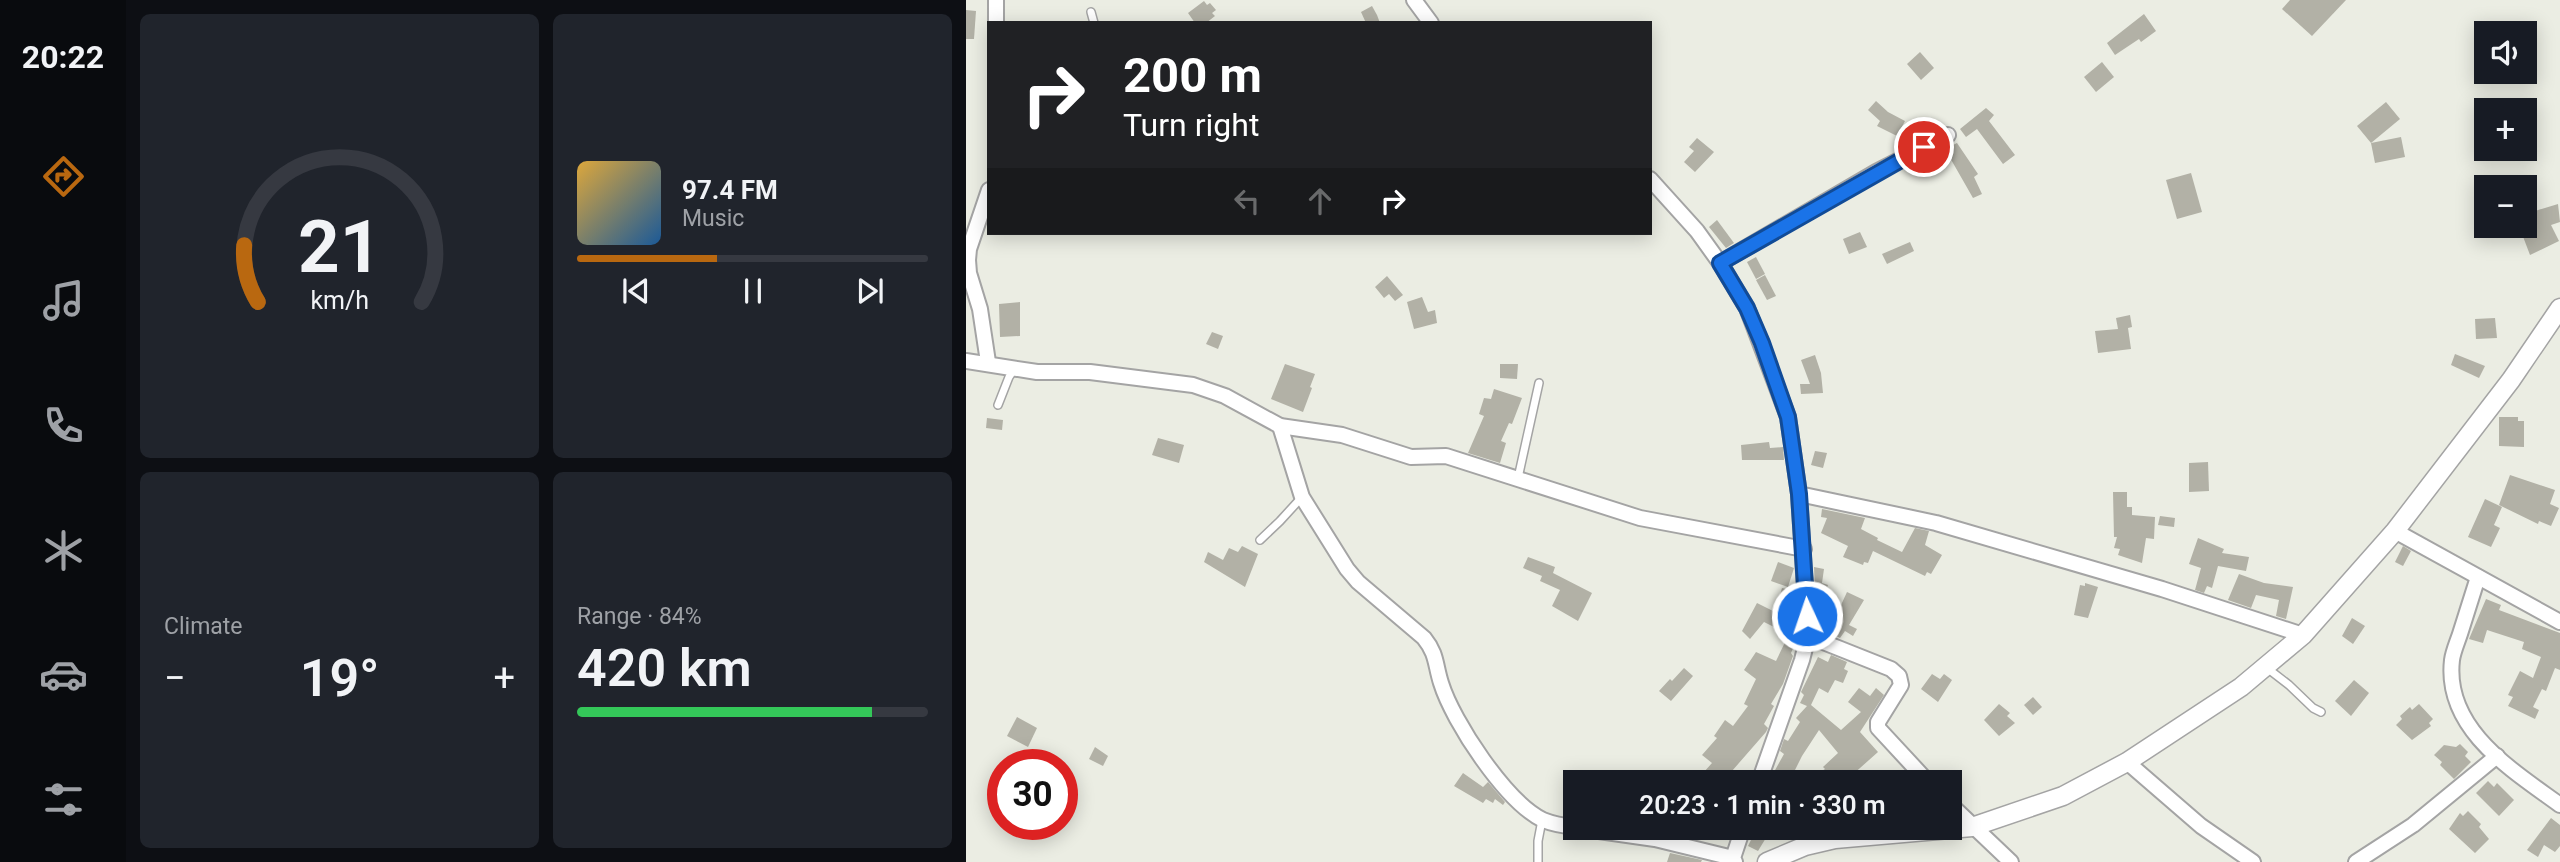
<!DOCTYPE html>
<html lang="en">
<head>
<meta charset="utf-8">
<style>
	body { margin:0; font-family:Roboto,sans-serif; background:#20242c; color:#f1f3f6; height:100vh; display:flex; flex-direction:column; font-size:26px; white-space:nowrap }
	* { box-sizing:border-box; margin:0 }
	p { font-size:23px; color:#9ea1a6 }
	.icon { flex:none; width:38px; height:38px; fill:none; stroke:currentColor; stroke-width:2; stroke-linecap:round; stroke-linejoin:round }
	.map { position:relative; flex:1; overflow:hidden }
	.panel { display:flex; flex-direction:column; gap:14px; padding:14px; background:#0d0f14; width:840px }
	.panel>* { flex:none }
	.banner { position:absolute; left:21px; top:21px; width:665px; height:214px; border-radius:0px; box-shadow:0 4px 18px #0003; background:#202124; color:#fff; overflow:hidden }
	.fabs { position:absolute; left:1508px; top:21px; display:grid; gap:14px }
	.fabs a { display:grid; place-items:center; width:63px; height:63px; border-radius:0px; background:#171b24; box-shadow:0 4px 18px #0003; font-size:35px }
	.speed { position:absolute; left:21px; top:749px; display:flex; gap:14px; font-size:35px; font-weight:700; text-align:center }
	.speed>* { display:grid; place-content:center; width:91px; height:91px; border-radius:50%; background:#171b24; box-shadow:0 4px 18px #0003; line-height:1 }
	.speed .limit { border:10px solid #d22; background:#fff; color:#111 }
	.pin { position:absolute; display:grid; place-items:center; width:60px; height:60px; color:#fff; margin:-30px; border:4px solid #fff; border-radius:50%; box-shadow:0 2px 7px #0007 }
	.me { position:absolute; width:77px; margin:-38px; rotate:357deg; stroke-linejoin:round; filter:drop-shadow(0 0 5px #0008) }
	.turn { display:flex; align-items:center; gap:24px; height:147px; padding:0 21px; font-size:32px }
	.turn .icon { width:91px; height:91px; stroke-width:2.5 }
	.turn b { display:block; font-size:49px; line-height:60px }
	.lanes { display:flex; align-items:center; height:66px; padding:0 21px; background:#0003; justify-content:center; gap:35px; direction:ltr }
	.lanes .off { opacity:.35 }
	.big { font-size:52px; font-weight:600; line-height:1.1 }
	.panel .card { flex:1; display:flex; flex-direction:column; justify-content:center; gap:10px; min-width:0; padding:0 24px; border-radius:10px; background:#20242c }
	.panel .dial { align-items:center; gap:0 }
	.dial svg { height:182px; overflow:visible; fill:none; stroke:#363941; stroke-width:7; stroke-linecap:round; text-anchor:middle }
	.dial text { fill:#f1f3f6; stroke:none }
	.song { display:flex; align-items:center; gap:21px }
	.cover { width:84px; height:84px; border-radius:10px; background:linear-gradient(135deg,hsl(40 70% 55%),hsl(210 70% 35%)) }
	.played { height:7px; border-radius:4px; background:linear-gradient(90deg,#b96810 40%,#363941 40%) }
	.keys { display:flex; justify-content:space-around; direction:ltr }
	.heat { display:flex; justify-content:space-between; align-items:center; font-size:38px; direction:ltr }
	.charge { height:10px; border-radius:5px; background:linear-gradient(90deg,#34c759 84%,#363941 0) }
	.panel .tiles { flex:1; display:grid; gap:14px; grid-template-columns:repeat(2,1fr) }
	.trip { position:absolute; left:597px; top:770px; width:399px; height:70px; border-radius:0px; background:#171b24; box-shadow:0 4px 18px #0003; font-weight:600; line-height:70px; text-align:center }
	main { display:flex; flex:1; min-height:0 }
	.dock { display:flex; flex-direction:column; width:126px; justify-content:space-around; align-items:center; background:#090b0e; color:#9ea1a6 }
	.dock .icon { width:49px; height:49px }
	.dock .on { color:#b96810 }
	.dock b { font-size:32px; color:#f1f3f6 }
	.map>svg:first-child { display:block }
</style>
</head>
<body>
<main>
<nav class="dock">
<b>20:22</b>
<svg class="icon on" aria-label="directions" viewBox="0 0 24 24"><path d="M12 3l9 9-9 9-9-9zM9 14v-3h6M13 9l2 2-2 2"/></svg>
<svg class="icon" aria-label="music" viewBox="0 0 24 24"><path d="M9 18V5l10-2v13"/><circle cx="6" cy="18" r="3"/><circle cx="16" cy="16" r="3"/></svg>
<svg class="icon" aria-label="phone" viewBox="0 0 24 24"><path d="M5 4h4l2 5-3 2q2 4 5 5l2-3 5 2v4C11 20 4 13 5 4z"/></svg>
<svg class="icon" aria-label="climate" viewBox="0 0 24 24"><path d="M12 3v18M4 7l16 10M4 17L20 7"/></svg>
<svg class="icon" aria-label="car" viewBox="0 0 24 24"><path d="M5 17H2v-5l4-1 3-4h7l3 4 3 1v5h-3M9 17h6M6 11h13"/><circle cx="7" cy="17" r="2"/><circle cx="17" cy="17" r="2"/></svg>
<svg class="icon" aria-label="filters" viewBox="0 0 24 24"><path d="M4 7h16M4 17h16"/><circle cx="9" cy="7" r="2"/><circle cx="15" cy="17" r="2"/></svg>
</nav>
<section class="panel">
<div class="tiles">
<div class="card dial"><svg viewBox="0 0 100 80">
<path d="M14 69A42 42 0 1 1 86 69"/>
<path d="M14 69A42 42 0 0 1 8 44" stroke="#b96810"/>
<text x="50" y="56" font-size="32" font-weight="700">21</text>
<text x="50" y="72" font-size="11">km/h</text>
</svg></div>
<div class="card">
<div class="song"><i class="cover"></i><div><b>97.4 FM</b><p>Music</p></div></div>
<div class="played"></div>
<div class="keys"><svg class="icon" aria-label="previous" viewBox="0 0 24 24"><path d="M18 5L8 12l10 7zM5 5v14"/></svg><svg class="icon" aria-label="pause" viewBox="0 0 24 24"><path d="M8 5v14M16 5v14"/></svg><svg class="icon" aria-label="next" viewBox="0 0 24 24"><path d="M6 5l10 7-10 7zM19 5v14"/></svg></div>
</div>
<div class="card"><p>Climate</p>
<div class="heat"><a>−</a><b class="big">19°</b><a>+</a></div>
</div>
<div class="card"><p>Range · 84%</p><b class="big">420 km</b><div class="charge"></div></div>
</div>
</section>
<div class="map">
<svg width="1594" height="862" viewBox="0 0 1594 862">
	<rect width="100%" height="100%" fill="#ebede3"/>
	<g fill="#b2b1a6">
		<path d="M1324,0H1380L1346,36L1316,9Z"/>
		<path d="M238,1L241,5L244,3L250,10L246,13L249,16L240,23H229L222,13Z"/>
		<path d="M406,6L411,15L414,23H400L395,12Z"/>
		<path d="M0,10L10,11L8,39H0Z"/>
		<path d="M1178,14L1190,31L1175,42L1173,39L1149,55L1141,43Z"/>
		<path d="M954,52L968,68L955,80L941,64Z"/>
		<path d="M1136,62L1148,77L1130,92L1118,77Z"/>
		<path d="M910,101L922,112L939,121L931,136L911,126L914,121L902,110Z"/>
		<path d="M1420,102L1434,119L1405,143L1391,126Z"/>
		<path d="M1020,108L1028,115L1023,121L1049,155L1037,164L1011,129L1000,137L994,129Z"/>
		<path d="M1435,137L1439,157L1409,163L1405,143Z"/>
		<path d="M731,138L748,152L729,172L718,162L728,151L723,147Z"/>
		<path d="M991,143L1012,174L1008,177L1016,194L1007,198L979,149Z"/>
		<path d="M1225,173L1236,212L1211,219L1200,180Z"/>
		<path d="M1592,204L1594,222L1585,225L1593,241L1564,255L1553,226H1559V210L1567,207L1569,211Z"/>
		<path d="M751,220L768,243L760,248L743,227Z"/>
		<path d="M894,232L901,247L883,254L877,239Z"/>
		<path d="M944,242L948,251L921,264L916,254Z"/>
		<path d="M790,257L799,274L790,279L781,262Z"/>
		<path d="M799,275L810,296L801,300L790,280Z"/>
		<path d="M421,276L437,295L429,301L423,294L418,298L409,287Z"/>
		<path d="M456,297L462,312L469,310L471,323L448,329L441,302Z"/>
		<path d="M54,302V336L34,337L33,304Z"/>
		<path d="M1164,315L1166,327L1162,328L1165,349L1132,353L1129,331L1152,329L1150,318Z"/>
		<path d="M1529,318L1531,338L1510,339L1509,319Z"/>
		<path d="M246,332L257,336L252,349L240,344Z"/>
		<path d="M1489,354L1519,366L1513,378L1485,365Z"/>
		<path d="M849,355L855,373L857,393L835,394L834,384H844L835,360Z"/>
		<path d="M319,364L349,374L344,387L346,388L337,412L305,399Z"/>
		<path d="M534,364H552L551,379L534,378Z"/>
		<path d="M528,389L556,398L546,424L543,423L535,441L540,443L534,463L502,453L518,416L513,414L518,398L525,399Z"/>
		<path d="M1533,417H1552V421H1558V447L1533,446Z"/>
		<path d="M21,418L37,420L36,430L20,428Z"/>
		<path d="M192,438L218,445L213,463L186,455Z"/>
		<path d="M803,442L804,448L817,447L818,460H776L775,445Z"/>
		<path d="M849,451L861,453L857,468L845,465Z"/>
		<path d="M1242,462L1243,491L1223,492V463Z"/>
		<path d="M1544,475L1589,490L1584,504L1593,508L1585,526L1573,521L1572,524L1533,505Z"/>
		<path d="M1147,492H1161V507H1166V515L1189,517L1188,539L1180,538L1176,563L1152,555L1154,549L1148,548L1151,537H1148Z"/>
		<path d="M1519,499L1536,507L1528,525L1534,528L1525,547L1502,537Z"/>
		<path d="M856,509L899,518L895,529L912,538L911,540L936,552L949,528L963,531L959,545L976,555L965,574L961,572L959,576L907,551L902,563L898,562L897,565L877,557L882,546L855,533L861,518L855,517Z"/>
		<path d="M1194,516L1209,518L1208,527L1192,525Z"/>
		<path d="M1232,538L1258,549L1256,553L1283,557L1280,571L1252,566L1246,588L1241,586L1238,593L1229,590L1235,568L1223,564Z"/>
		<path d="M276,546L292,554L279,587L238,562L242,552L257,560L263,548L272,552Z"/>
		<path d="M1437,546L1445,551L1437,566L1429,562Z"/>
		<path d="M562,557L589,567L587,573L626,593L612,621L586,606L594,590L574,581L576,576L557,568Z"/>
		<path d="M812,562L828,568L822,587L805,581Z"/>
		<path d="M848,567L858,569L856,583L862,585L858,596L849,593Z"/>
		<path d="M1273,574L1298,583L1327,587L1320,619L1310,616L1313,600L1290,595L1285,608L1262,600Z"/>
		<path d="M1119,583L1132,587L1122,618L1108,615L1114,585L1119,586Z"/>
		<path d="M816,588L829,591L825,608L814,630L798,622L784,639L776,631L791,603L809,612Z"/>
		<path d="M881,592L898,600L883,625L891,629L887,636L879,631L874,638L864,633L866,625L851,616L857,607L870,616Z"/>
		<path d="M1520,599L1535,605L1533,610L1594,633V670L1589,668L1580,691L1576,689L1567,707L1573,710L1569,719L1542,706L1547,697L1542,695L1554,671L1567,678L1575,657L1556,649L1558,642L1521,630L1517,643L1503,639Z"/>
		<path d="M1386,618L1399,626L1387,644L1376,636Z"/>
		<path d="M823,634L831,639L825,653L827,656L817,684L805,704L808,706L798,724L802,728L800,732L766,771L780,782H729L746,763L736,755L751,738L748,736L759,720L767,726L782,706L778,704L790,679L778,670L790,652L810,661Z"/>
		<path d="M865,655L881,662L878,669L882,671L877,683L869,680L862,693L853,688L845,705L875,730L895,712L882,702L893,688L904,696L910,688L918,695L894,732L912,752L885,776L887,777L881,782H839L859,769L857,767L872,753L853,730L836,756L823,782H808L812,774L808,772L818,754L814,751L818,739L822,741L834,722L830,718L841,706L834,703L838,695L835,692L852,657L862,662Z"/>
		<path d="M718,668L727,676L705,701L693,691L704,679L706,681Z"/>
		<path d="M966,674L974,679L978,674L986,680L972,702L955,689Z"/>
		<path d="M1388,680L1403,693L1385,716L1369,701Z"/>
		<path d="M1067,697L1076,707L1067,715L1058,705Z"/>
		<path d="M1033,704L1044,713L1041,716L1049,723L1033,736L1018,720Z"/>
		<path d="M1453,704L1467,719L1463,723L1465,726L1446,740L1430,725L1436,719L1434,716L1444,707L1446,710Z"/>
		<path d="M51,717L71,728L62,747L41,736Z"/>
		<path d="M1494,744L1502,752L1499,756L1505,762L1488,779L1474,765L1476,762L1468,755L1478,745L1490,747Z"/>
		<path d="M129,747L142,756L137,766L123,759Z"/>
		<path d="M497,773L517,787L522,782L539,802L537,805L529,799L527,803L520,799L517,803L488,786Z"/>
		<path d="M1522,781L1528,787L1531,783L1548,800L1533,816L1510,793Z"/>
		<path d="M1502,811L1515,824L1513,827L1523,839L1509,853L1483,829L1494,813L1497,816Z"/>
		<path d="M1585,818L1594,825V846L1589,852L1578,845L1572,857L1561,850Z"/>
		<path d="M715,828H749L740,840L735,836L730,839Z"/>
		<path d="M791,828H806L792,851L782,846Z"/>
		<path d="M704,853L736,860L735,862H701Z"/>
	</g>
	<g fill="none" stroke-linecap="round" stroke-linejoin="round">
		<defs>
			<g id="service">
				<path d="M125,12L128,23"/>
				<path d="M32,405L43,377L49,368"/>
				<path d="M552,478L573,383"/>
				<path d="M294,540L314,521L336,497"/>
				<path d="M1301,668L1323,685L1347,708L1355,712"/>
				<path d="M572,862V841L576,820"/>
			</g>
			<g id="minor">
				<path d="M448,0L465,23"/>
				<path d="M30,23V0"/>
				<path d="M684,179L731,231L754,263L781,308L822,417L833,494L842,636L836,660L793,782"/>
				<path d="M754,263L910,172L982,135"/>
				<path d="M0,361L71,372H124L227,385L259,396L314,426L376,435L445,457L480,456L674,518L838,549"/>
				<path d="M22,362L14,309L3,273L2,260L3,249L23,190"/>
				<path d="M314,426L336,497L381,569L392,582L458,638C471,654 469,664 475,683C487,722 540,802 577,820C587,824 599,826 609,827"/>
				<path d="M833,494L970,523L1196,589L1337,635"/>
				<path d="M1429,531L1594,622"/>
				<path d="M1512,577C1506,596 1500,615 1494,634C1491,643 1487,652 1486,660C1478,729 1546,770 1594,805"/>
				<path d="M842,636L925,669L933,676L935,685L912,722V728L962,782"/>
				<path d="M1161,762L1235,826L1287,862"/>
				<path d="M984,804L1045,862"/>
				<path d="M612,828L689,839L767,858"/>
				<path d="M769,862L767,858L777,828"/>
				<path d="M1390,862L1447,825L1531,756"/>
			</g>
			<path id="tertiary" d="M801,862L839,846L869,839L1006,827L1097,796L1161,762L1275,687L1337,635L1429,531L1545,380L1594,308"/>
		</defs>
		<use href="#service" stroke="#a4a4a4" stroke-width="10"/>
		<use href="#minor" stroke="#a4a4a4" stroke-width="18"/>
		<use href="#tertiary" stroke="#a4a4a4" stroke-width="21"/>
		<use href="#service" stroke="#fff" stroke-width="7"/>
		<use href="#minor" stroke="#fff" stroke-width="14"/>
		<use href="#tertiary" stroke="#fff" stroke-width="18"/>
	</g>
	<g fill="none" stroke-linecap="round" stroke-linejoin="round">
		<defs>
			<path id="route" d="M841,616L833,494L822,417L796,343L781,308L754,263L958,147"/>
		</defs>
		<use href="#route" stroke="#114b97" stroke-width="18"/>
		<use href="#route" stroke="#1a73e8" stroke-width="12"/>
	</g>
</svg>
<div class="fabs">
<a><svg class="icon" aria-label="sound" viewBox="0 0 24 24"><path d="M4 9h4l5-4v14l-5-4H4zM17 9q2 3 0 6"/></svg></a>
<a>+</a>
<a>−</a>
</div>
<div class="speed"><div class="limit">30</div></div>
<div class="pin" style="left:958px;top:147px;background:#d93025"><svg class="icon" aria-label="arrive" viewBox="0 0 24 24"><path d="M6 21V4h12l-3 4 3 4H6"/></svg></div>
<svg class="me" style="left:841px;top:616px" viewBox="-20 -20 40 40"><circle r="17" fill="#1a73e8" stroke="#fff" stroke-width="3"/><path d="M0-11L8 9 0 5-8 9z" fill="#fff"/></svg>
<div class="trip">20:23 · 1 min · 330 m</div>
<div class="banner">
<div class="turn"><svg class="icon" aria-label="right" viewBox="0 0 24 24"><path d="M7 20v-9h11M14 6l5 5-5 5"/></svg><div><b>200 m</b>Turn right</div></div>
<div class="lanes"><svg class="icon off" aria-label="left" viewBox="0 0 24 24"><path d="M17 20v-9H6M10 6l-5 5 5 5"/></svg><svg class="icon off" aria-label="ahead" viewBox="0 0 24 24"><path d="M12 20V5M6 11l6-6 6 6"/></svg><svg class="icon" aria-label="right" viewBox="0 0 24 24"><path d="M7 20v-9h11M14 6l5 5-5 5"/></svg></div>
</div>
</div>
</main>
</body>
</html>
